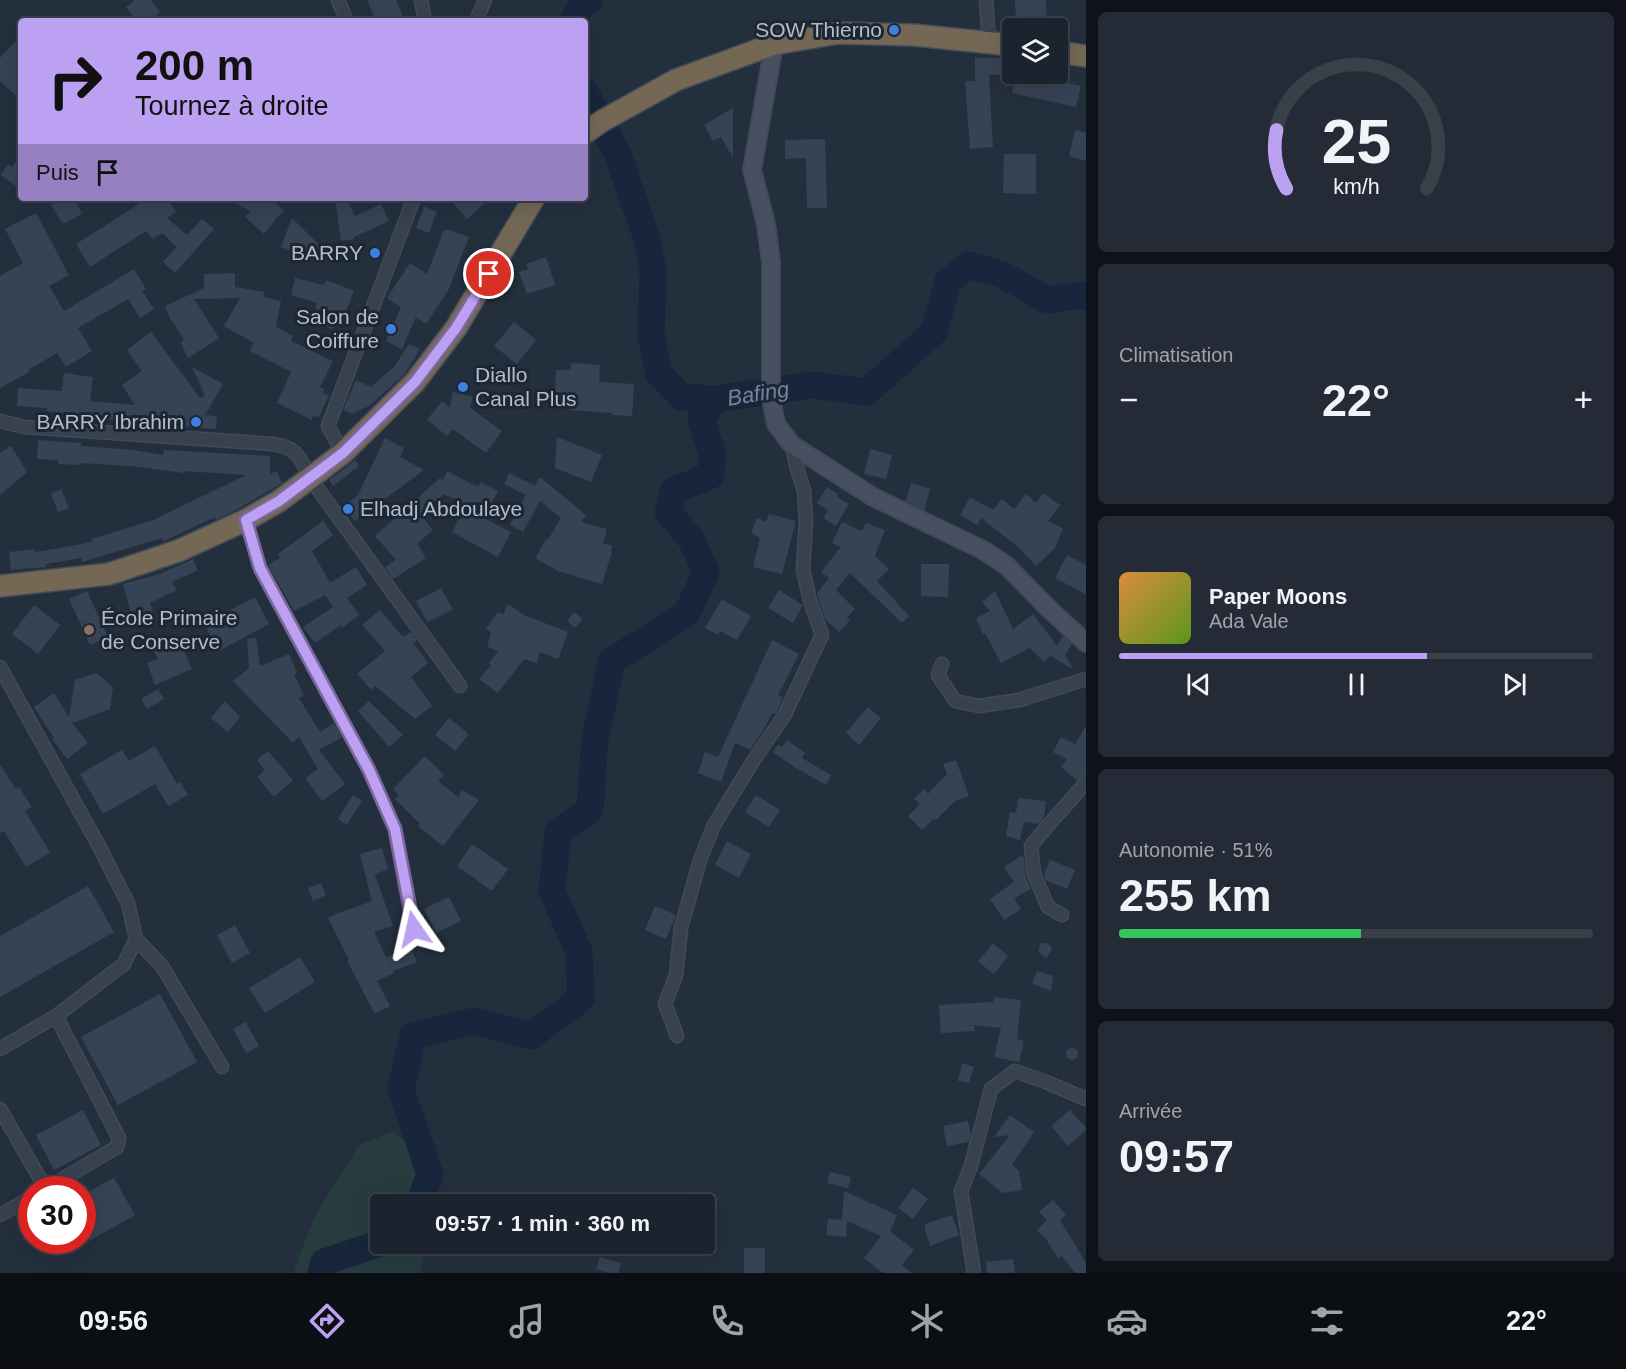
<!DOCTYPE html>
<html lang="fr">
<head>
<meta charset="utf-8">
<style>
	body { margin:0; font-family:Helvetica,sans-serif; background:#242b36; color:#f1f3f6; height:100vh; display:flex; flex-direction:column; font-size:22px; white-space:nowrap }
	* { box-sizing:border-box; margin:0 }
	p { font-size:20px; color:#a0a4aa }
	.icon { flex:none; width:33px; height:33px; fill:none; stroke:currentColor; stroke-width:2; stroke-linecap:round; stroke-linejoin:round }
	.map { position:relative; flex:1; overflow:hidden }
	.details { display:flex; flex-direction:column; gap:12px; padding:12px; background:#0f1319; width:540px }
	.details>* { flex:none }
	.hud { position:absolute; left:18px; top:18px; width:570px; height:183px; border-radius:6px; box-shadow:0 6px 24px #0002,0 0 0 2px #39404a; background:#bca0f2; color:#111; overflow:hidden }
	.controls { position:absolute; left:1002px; top:18px; display:grid; gap:12px }
	.controls a { display:grid; place-items:center; width:66px; height:66px; border-radius:6px; background:#1b232e; box-shadow:0 6px 24px #0002,0 0 0 2px #39404a; font-size:30px }
	.speed { position:absolute; left:18px; top:1176px; display:flex; gap:12px; font-size:30px; font-weight:700; text-align:center }
	.speed>* { display:grid; place-content:center; width:78px; height:78px; border-radius:50%; background:#1b232e; box-shadow:0 6px 24px #0002,0 0 0 2px #39404a; line-height:1 }
	.speed .limit { border:9px solid #d22; background:#fff; color:#111 }
	.pin { position:absolute; display:grid; place-items:center; width:51px; height:51px; color:#fff; margin:-26px; border:3px solid #fff; border-radius:50%; box-shadow:0 2px 6px #0007 }
	.me { position:absolute; width:66px; margin:-33px; rotate:349deg; stroke-linejoin:round; filter:drop-shadow(0 0 4px #0008) }
	.turn { display:flex; align-items:center; gap:21px; height:126px; padding:0 18px; font-size:27px }
	.turn .icon { width:78px; height:78px; stroke-width:2.5 }
	.turn b { display:block; font-size:42px; line-height:51px }
	.then { display:flex; align-items:center; height:57px; padding:0 18px; background:#0003; gap:12px; font-size:22px }
	.big { font-size:45px; font-weight:800; line-height:1.1 }
	.details .card { flex:1; display:flex; flex-direction:column; justify-content:center; gap:9px; min-width:0; padding:0 21px; border-radius:9px; background:#242b36 }
	.details .dial { align-items:center; gap:0 }
	.dial svg { height:156px; overflow:visible; fill:none; stroke:#39404a; stroke-width:7; stroke-linecap:round; text-anchor:middle }
	.dial text { fill:#f1f3f6; stroke:none }
	.song { display:flex; align-items:center; gap:18px }
	.cover { width:72px; height:72px; border-radius:9px; background:linear-gradient(135deg,hsl(30 70% 55%),hsl(90 70% 35%)) }
	.played { height:6px; border-radius:3px; background:linear-gradient(90deg,#bca0f2 65%,#39404a 65%) }
	.keys { display:flex; justify-content:space-around; direction:ltr }
	.heat { display:flex; justify-content:space-between; align-items:center; font-size:33px; direction:ltr }
	.charge { height:9px; border-radius:4px; background:linear-gradient(90deg,#34c759 51%,#39404a 0) }
	.trip { position:absolute; left:370px; top:1194px; width:345px; height:60px; border-radius:6px; background:#1b232e; box-shadow:0 6px 24px #0002,0 0 0 2px #39404a; font-weight:800; line-height:60px; text-align:center }
	.menu { display:flex; height:96px; justify-content:space-around; align-items:center; background:#0b0e12; color:#a0a4aa }
	.menu .icon { width:42px; height:42px }
	.menu .active { color:#bca0f2 }
	.menu b { font-size:27px; color:#f1f3f6 }
	main { display:flex; flex:1; min-height:0 }
	.map>svg:first-child { display:block }
</style>
</head>
<body>
<main>
<div class="map">
<svg width="1086" height="1273" viewBox="0 0 1086 1273">
	<rect width="100%" height="100%" fill="#242f3e"/>
	<path fill="#263c3f" d="M391,1132L430,1155L436,1185L437,1204H381V1244H427L420,1273H294L299,1256L316,1214L359,1145Z"/>
	<g fill="none" stroke-linecap="round" stroke-linejoin="round">
		<g stroke="#17263c" stroke-width="27">
			<path d="M573,21L582,4L590,0"/>
			<path d="M585,92L618,155L647,239L653,272L651,336L659,374L681,397L716,399L812,385L867,392L934,332L948,281L969,265L1003,275L1047,300L1086,295"/>
			<path d="M419,1204L430,1174L401,1089L413,1036L474,1021L531,1036L581,999L579,952L552,891L558,832L590,809L595,738L612,661L687,613L706,572L691,539L668,512L674,490L710,476L713,455L701,419L716,399"/>
			<path d="M321,1273L324,1262L381,1243"/>
		</g>
	</g>
	<g fill="#364354">
		<path d="M135,0H151L160,12L149,21H137L126,7Z"/>
		<path d="M367,0H396L405,21H376Z"/>
		<path d="M1015,0H1046L1047,16L1016,18Z"/>
		<path d="M21,35V100L0,81V58Z"/>
		<path d="M975,58H1000L1001,61L1012,62V74L989,75L993,147L970,149L965,81H975Z"/>
		<path d="M1015,74H1039V77L1081,86L1076,107L1012,93Z"/>
		<path d="M733,108V158L721,137L713,141L704,125Z"/>
		<path d="M1075,130L1086,133V161L1069,156Z"/>
		<path d="M825,139L827,208H807L806,158L785,159V140Z"/>
		<path d="M1004,154H1036V194L1003,193Z"/>
		<path d="M21,155V190L1,175L8,164L12,167Z"/>
		<path d="M63,198H74L82,214L63,224L51,205Z"/>
		<path d="M148,198H167L176,212L167,218L187,235L202,219L214,229L175,273L163,262L177,247L162,233L152,239L146,231L90,267L76,244Z"/>
		<path d="M226,198H271L285,212L279,215L264,234L245,217L250,211Z"/>
		<path d="M335,198H347L355,216L381,204L389,221L354,237V239L341,241Z"/>
		<path d="M449,198H490L467,219Z"/>
		<path d="M424,206L437,212L429,233L416,228Z"/>
		<path d="M36,213L69,275L49,286L64,311L134,269L146,289L142,291L154,309L140,318L128,299L78,328L92,351L66,367L57,353L28,370L29,372L0,388V276L23,263L5,229Z"/>
		<path d="M292,218L311,237L336,260L305,256L281,247Z"/>
		<path d="M444,230H449L469,237L449,289L426,324L416,317L402,349L386,341L401,307L387,298L410,263L427,274Z"/>
		<path d="M546,257L555,285L527,294L519,272L528,269L526,264Z"/>
		<path d="M235,273V287L264,292L263,297L281,301L276,327L293,336L291,341L333,361L320,387L324,389L323,393L329,395L319,417L312,416V420L277,403L291,372L250,351L254,343L224,326L240,298L194,299L219,338L188,358L181,343L184,339L170,318L165,306L204,288V274Z"/>
		<path d="M295,278L324,285L326,280L354,291L343,319L337,317L333,329L319,324L324,311L315,308L317,303L291,295Z"/>
		<path d="M514,322L536,340L517,364L494,346Z"/>
		<path d="M151,332L200,398L205,395L192,367L223,384L205,415L217,416L216,429L103,419V418L46,411L47,408L17,406L18,388L62,391L64,373L93,377L90,401L135,405L122,385L142,371L127,350Z"/>
		<path d="M409,344L420,349L405,374L369,406L352,414L343,410L356,380L371,387L394,367Z"/>
		<path d="M571,363L600,365L599,382L634,384L632,416L612,415V413L569,410V401L555,400L556,370H571Z"/>
		<path d="M453,392L473,397L470,408L502,431L486,453L453,429L447,436L427,420L442,401L450,407Z"/>
		<path d="M557,437L602,455L591,482L555,468Z"/>
		<path d="M385,438L404,448L400,457L424,470L355,521L344,506L358,495Z"/>
		<path d="M38,440L81,443V446L133,450L163,455L164,450L270,456V474L277,471L282,483L236,510L216,520L215,517L164,541L162,538L82,562L81,558L46,564V567L11,570L9,552L34,549V552L48,550L92,542V539L153,520L246,475L184,471V473L131,466L80,463V465L58,464V460L37,459Z"/>
		<path d="M11,446L27,472L0,495V453Z"/>
		<path d="M870,449L892,455L886,479L864,474Z"/>
		<path d="M355,460L359,466L333,486L329,480Z"/>
		<path d="M447,471L478,487L481,482L498,491L484,518L511,532L498,557L452,532L466,505L444,494L420,514L433,530L417,544L426,558L393,579L385,567L396,560L375,536L440,478L443,480Z"/>
		<path d="M509,473L535,486L540,477L586,515L581,522L607,529L603,544L612,545L611,555L602,584L558,571L535,558L546,539L548,540L561,518L540,501L523,532L510,525L526,495L504,484Z"/>
		<path d="M911,483L930,489L924,510L906,501Z"/>
		<path d="M827,487L838,494L836,496L849,504L836,526L823,518L828,510L817,503Z"/>
		<path d="M61,489L69,508L58,512L51,494Z"/>
		<path d="M1043,493L1060,505L1048,521L1063,528L1055,548L1036,566L1017,546L981,518L977,525L960,515L970,497L993,510L1002,499L1014,509L1026,494L1036,503Z"/>
		<path d="M769,514L796,521L782,574L753,567L760,538L751,533L757,518L766,522Z"/>
		<path d="M323,521L333,535L312,551L330,583L356,567L367,585L347,598L359,615L343,627L341,625L315,643L303,627L333,607L325,595L294,611L268,565L280,558L278,554Z"/>
		<path d="M842,522L862,531L866,523L885,530L875,556L889,569L877,581L909,616L902,623L850,573L836,590L855,609L847,618L850,620L839,632L825,619L817,593L829,578L821,572L841,547L832,543Z"/>
		<path d="M1067,555L1086,565V594L1055,578Z"/>
		<path d="M193,559L198,570L172,582L177,590L150,603L153,612L132,617L123,584L160,574Z"/>
		<path d="M921,564H949L948,597L921,596Z"/>
		<path d="M441,588L453,610L427,622L416,601Z"/>
		<path d="M779,590L803,605L793,623L768,608Z"/>
		<path d="M87,591L108,637L90,645L69,599Z"/>
		<path d="M995,591L1013,629L1033,614L1057,646L1063,636L1072,644L1065,656L1074,670L1051,656L1044,662L1030,648L1001,663L985,633L983,634L976,618L990,611L982,602Z"/>
		<path d="M255,597L269,624L219,651L204,624Z"/>
		<path d="M722,599L751,616L737,640L720,631L718,635L705,628Z"/>
		<path d="M508,604L524,615L568,632L558,659L540,652L537,663L524,659L498,693L479,679L491,665L489,663L498,651L487,647L491,633L486,629L498,612L503,615Z"/>
		<path d="M34,605L60,625L38,654L12,634Z"/>
		<path d="M380,610L403,637L411,632L417,641L413,643L428,663L411,677L432,706L415,719L375,686L371,690L357,674L385,651L362,625Z"/>
		<path d="M574,612L583,619L575,628L567,621Z"/>
		<path d="M177,636L192,669L155,685L147,663L158,659L152,647Z"/>
		<path d="M256,638L260,666L289,654L297,673L294,674L304,696L299,698L320,732L334,723L342,737L319,750L345,784L322,801L305,778L318,769L299,737L293,743L233,681L249,668L247,639Z"/>
		<path d="M772,640L799,654L778,695L783,697L776,713L775,714L772,713L763,731L750,750L735,743L721,782L698,773L705,752L718,757Z"/>
		<path d="M96,673L113,687L110,709L72,723L88,743L67,759L52,739L54,738L34,707L54,693L69,717L75,680Z"/>
		<path d="M158,689L164,699L147,709L141,699Z"/>
		<path d="M225,701L240,717L228,732L211,718Z"/>
		<path d="M369,701L403,735L389,747L358,711Z"/>
		<path d="M868,707L881,718L859,745L846,733Z"/>
		<path d="M449,718L469,734L455,751L435,735Z"/>
		<path d="M1086,726V774L1083,775L1077,780L1061,767L1067,759L1053,752L1061,737L1075,744Z"/>
		<path d="M787,740L805,753L802,758L831,775L826,785L796,768L773,752L778,745L782,747Z"/>
		<path d="M155,746L177,784L180,782L188,795L168,806L155,784L103,814L80,774L122,750L129,761Z"/>
		<path d="M268,751L293,780L274,797L257,777L265,770L257,760Z"/>
		<path d="M425,756L444,775L438,781L458,797L462,790L479,800L443,846L418,826L420,824L395,799L399,795L393,789Z"/>
		<path d="M956,760L969,796L955,801L936,820L934,819L922,830L908,816L920,804L914,799L924,789L928,794L947,774L943,764Z"/>
		<path d="M0,765L16,789L19,787L32,807L25,811L50,852L26,867L4,831L0,833Z"/>
		<path d="M353,795L362,801L347,825L338,819Z"/>
		<path d="M756,795L780,810L769,827L745,812Z"/>
		<path d="M1018,798L1046,801L1044,817L1039,824L1024,822L1020,840L1006,836L1010,812L1016,813Z"/>
		<path d="M727,841L751,854L739,878L715,865Z"/>
		<path d="M472,844L508,869L492,891L457,866Z"/>
		<path d="M382,848L388,869L373,875H375L393,926L374,932L386,957L411,948L417,962L393,971L394,973L377,981L390,1006L375,1014L347,961L349,960L328,918L336,914L372,901L360,854Z"/>
		<path d="M1022,855L1024,859L1026,877L1031,889L1014,898L1021,909L1004,920L990,899L1014,882L1004,867Z"/>
		<path d="M1050,860L1075,870L1067,889L1045,880L1044,875Z"/>
		<path d="M321,883L326,895L313,901L308,888Z"/>
		<path d="M88,886L114,932L0,997V936Z"/>
		<path d="M449,897L461,921L436,933L424,909Z"/>
		<path d="M655,906L676,915L666,939L645,930Z"/>
		<path d="M235,925L250,953L232,963L217,935Z"/>
		<path d="M993,943L1008,956L994,974L978,962Z"/>
		<path d="M1042,943H1047L1051,946V951L1046,958L1039,952V947Z"/>
		<path d="M300,957L315,982L265,1013L249,988Z"/>
		<path d="M1037,971L1053,976L1051,991L1032,984Z"/>
		<path d="M160,994L197,1062L118,1105L81,1037Z"/>
		<path d="M994,997L1021,1000L1017,1039L1024,1041L1019,1062L994,1057L1001,1028L974,1025L975,1031L941,1033L939,1005L993,1002Z"/>
		<path d="M246,1022L259,1046L246,1053L233,1029Z"/>
		<circle cx="1072" cy="1054" r="6"/>
		<path d="M962,1063L974,1067L969,1083L958,1081Z"/>
		<path d="M83,1110L101,1145L54,1170L36,1135Z"/>
		<path d="M1070,1110L1086,1128V1130L1068,1146L1051,1126Z"/>
		<path d="M1010,1115L1034,1132L1012,1165L1019,1171L1022,1190L1003,1193L979,1174L1010,1135L994,1137Z"/>
		<path d="M968,1121L971,1134L969,1142L947,1146L943,1126Z"/>
		<path d="M830,1172L851,1177L848,1188L827,1183Z"/>
		<path d="M114,1178L135,1215L82,1245V1195Z"/>
		<path d="M913,1188L928,1199L913,1219L898,1208Z"/>
		<path d="M844,1191L897,1215L890,1231L914,1250L902,1265L912,1273H883L864,1258L881,1236L847,1221L846,1237L826,1235L828,1219L844,1220L842,1219Z"/>
		<path d="M1053,1200L1066,1215L1060,1220L1086,1263V1273H1075L1062,1256L1058,1258L1046,1239L1037,1231L1047,1220L1039,1212Z"/>
		<path d="M952,1215L959,1235L930,1246L925,1229V1224Z"/>
		<rect x="744" y="1248" width="21" height="25"/>
		<path d="M600,1257L621,1263L618,1273H609L596,1269Z"/>
		<path d="M1013,1259L1015,1273H987L986,1262Z"/>
	</g>
	<g fill="none" stroke-linecap="round" stroke-linejoin="round">
		<defs>
			<g id="street">
				<path d="M338,0L347,21"/>
				<path d="M421,0L425,21"/>
				<path d="M986,0L989,42"/>
				<path d="M476,21L485,0"/>
				<path d="M0,421L25,427L273,444C299,448 299,457 310,478L460,686"/>
				<path d="M343,453L328,426L414,198"/>
				<path d="M246,520L260,568L369,770L395,829L413,929"/>
				<path d="M942,664L938,675L955,701L979,706L1019,700L1086,679"/>
				<path d="M0,667L100,848L128,903L136,939L124,964L56,1016L0,1049"/>
				<path d="M1062,915L1048,907L1034,874L1031,846C1048,824 1068,804 1086,782"/>
				<path d="M136,939L162,966L222,1067"/>
				<path d="M677,1036L665,1004L676,975L681,928L700,860L714,825L755,758L784,716L822,635L810,600L803,570L806,520L804,491L796,465L792,445"/>
				<path d="M0,1109L46,1189"/>
				<path d="M44,1190L117,1147L119,1138L56,1016"/>
				<path d="M0,1215L32,1197"/>
				<path d="M974,1273L961,1191L971,1166L991,1089L1015,1071L1046,1082L1086,1099"/>
			</g>
			<path id="secondary" d="M774,44L752,170L766,224L771,262V398L776,424L792,445L873,497L983,550L1006,565L1048,608L1086,643"/>
			<g id="highway">
				<path d="M1058,52L1086,56"/>
				<path d="M585,133L602,121L676,80L774,44L839,33L914,35L1012,45"/>
				<path d="M0,586L109,574L178,551L246,520L279,501L310,478L343,453L415,382L456,328L534,198"/>
			</g>
		</defs>
		<use href="#street" stroke="#414a57" stroke-width="15"/>
		<use href="#secondary" stroke="#414a57" stroke-width="20"/>
		<use href="#highway" stroke="#434c59" stroke-width="24"/>
		<use href="#street" stroke="#38414e" stroke-width="12"/>
		<use href="#secondary" stroke="#465061" stroke-width="16"/>
		<use href="#highway" stroke="#746855" stroke-width="21"/>
	</g>
	<g fill="none" stroke-linecap="round" stroke-linejoin="round">
		<defs>
			<path id="route" d="M414,929L395,829L369,770L260,568L246,520L279,501L343,453L415,382L456,328L489,274"/>
		</defs>
		<use href="#route" stroke="#7a689d" stroke-width="15"/>
		<use href="#route" stroke="#bca0f2" stroke-width="10"/>
	</g>
	<g fill="#3f7fe0" stroke="#1d2633" stroke-width="2">
		<circle cx="894" cy="30" r="6"/>
		<circle cx="375" cy="253" r="6"/>
		<circle cx="391" cy="329" r="6"/>
		<circle cx="463" cy="387" r="6"/>
		<circle cx="196" cy="422" r="6"/>
		<circle cx="348" cy="509" r="6"/>
	</g>
	<circle fill="#8d6e63" stroke="#1d2633" stroke-width="2" cx="89" cy="630" r="6"/>
	<g text-anchor="middle" stroke-width="6" stroke-linejoin="round" paint-order="stroke">
		<g font-size="21" fill="#b4bcc9" stroke="#1d2633" text-anchor="end">
			<text x="882" y="37">SOW Thierno</text>
			<text x="363" y="260">BARRY</text>
			<text x="379" y="324">Salon de<tspan x="379" dy="24">Coiffure</tspan></text>
			<text x="475" y="382" text-anchor="start">Diallo<tspan x="475" dy="24">Canal Plus</tspan></text>
			<text x="184" y="429">BARRY Ibrahim</text>
			<text x="360" y="516" text-anchor="start">Elhadj Abdoulaye</text>
			<text x="101" y="625" text-anchor="start">École Primaire<tspan x="101" dy="24">de Conserve</tspan></text>
		</g>
		<g font-size="22" font-style="italic" fill="#6d86a8" stroke="#1d2633">
			<text transform="translate(758 393) rotate(-9)" y="8">Bafing</text>
		</g>
	</g>
</svg>
<div class="controls">
<a><svg class="icon" aria-label="layers" viewBox="0 0 24 24"><path d="M12 4l9 5-9 5-9-5zM3 14l9 5 9-5"/></svg></a>
</div>
<div class="speed"><div class="limit">30</div></div>
<div class="pin" style="left:489px;top:274px;background:#d93025"><svg class="icon" aria-label="arrive" viewBox="0 0 24 24"><path d="M6 21V4h12l-3 4 3 4H6"/></svg></div>
<svg class="me" style="left:414px;top:929px" viewBox="-20 -20 40 40"><path d="M0-17L14 15 0 8-14 15z" fill="#bca0f2" stroke="#fff" stroke-width="4"/></svg>
<div class="trip">09:57 · 1 min · 360 m</div>
<div class="hud">
<div class="turn"><svg class="icon" aria-label="right" viewBox="0 0 24 24"><path d="M7 20v-9h11M14 6l5 5-5 5"/></svg><div><b>200 m</b>Tournez à droite</div></div>
<div class="then">Puis<svg class="icon" aria-label="arrive" viewBox="0 0 24 24"><path d="M6 21V4h12l-3 4 3 4H6"/></svg></div>
</div>
</div>
<section class="details">
<div class="card dial"><svg viewBox="0 0 100 80">
<path d="M14 69A42 42 0 1 1 86 69"/>
<path d="M14 69A42 42 0 0 1 9 39" stroke="#bca0f2"/>
<text x="50" y="56" font-size="32" font-weight="700">25</text>
<text x="50" y="72" font-size="11">km/h</text>
</svg></div>
<div class="card"><p>Climatisation</p>
<div class="heat"><a>−</a><b class="big">22°</b><a>+</a></div>
</div>
<div class="card">
<div class="song"><i class="cover"></i><div><b>Paper Moons</b><p>Ada Vale</p></div></div>
<div class="played"></div>
<div class="keys"><svg class="icon" aria-label="previous" viewBox="0 0 24 24"><path d="M18 5L8 12l10 7zM5 5v14"/></svg><svg class="icon" aria-label="pause" viewBox="0 0 24 24"><path d="M8 5v14M16 5v14"/></svg><svg class="icon" aria-label="next" viewBox="0 0 24 24"><path d="M6 5l10 7-10 7zM19 5v14"/></svg></div>
</div>
<div class="card"><p>Autonomie · 51%</p><b class="big">255 km</b><div class="charge"></div></div>
<div class="card"><p>Arrivée</p><b class="big">09:57</b></div>
</section>
</main>
<nav class="menu">
<b>09:56</b>
<svg class="icon active" aria-label="directions" viewBox="0 0 24 24"><path d="M12 3l9 9-9 9-9-9zM9 14v-3h6M13 9l2 2-2 2"/></svg>
<svg class="icon" aria-label="music" viewBox="0 0 24 24"><path d="M9 18V5l10-2v13"/><circle cx="6" cy="18" r="3"/><circle cx="16" cy="16" r="3"/></svg>
<svg class="icon" aria-label="phone" viewBox="0 0 24 24"><path d="M5 4h4l2 5-3 2q2 4 5 5l2-3 5 2v4C11 20 4 13 5 4z"/></svg>
<svg class="icon" aria-label="climate" viewBox="0 0 24 24"><path d="M12 3v18M4 7l16 10M4 17L20 7"/></svg>
<svg class="icon" aria-label="car" viewBox="0 0 24 24"><path d="M5 17H2v-5l4-1 3-4h7l3 4 3 1v5h-3M9 17h6M6 11h13"/><circle cx="7" cy="17" r="2"/><circle cx="17" cy="17" r="2"/></svg>
<svg class="icon" aria-label="filters" viewBox="0 0 24 24"><path d="M4 7h16M4 17h16"/><circle cx="9" cy="7" r="2"/><circle cx="15" cy="17" r="2"/></svg>
<b>22°</b>
</nav>
</body>
</html>
